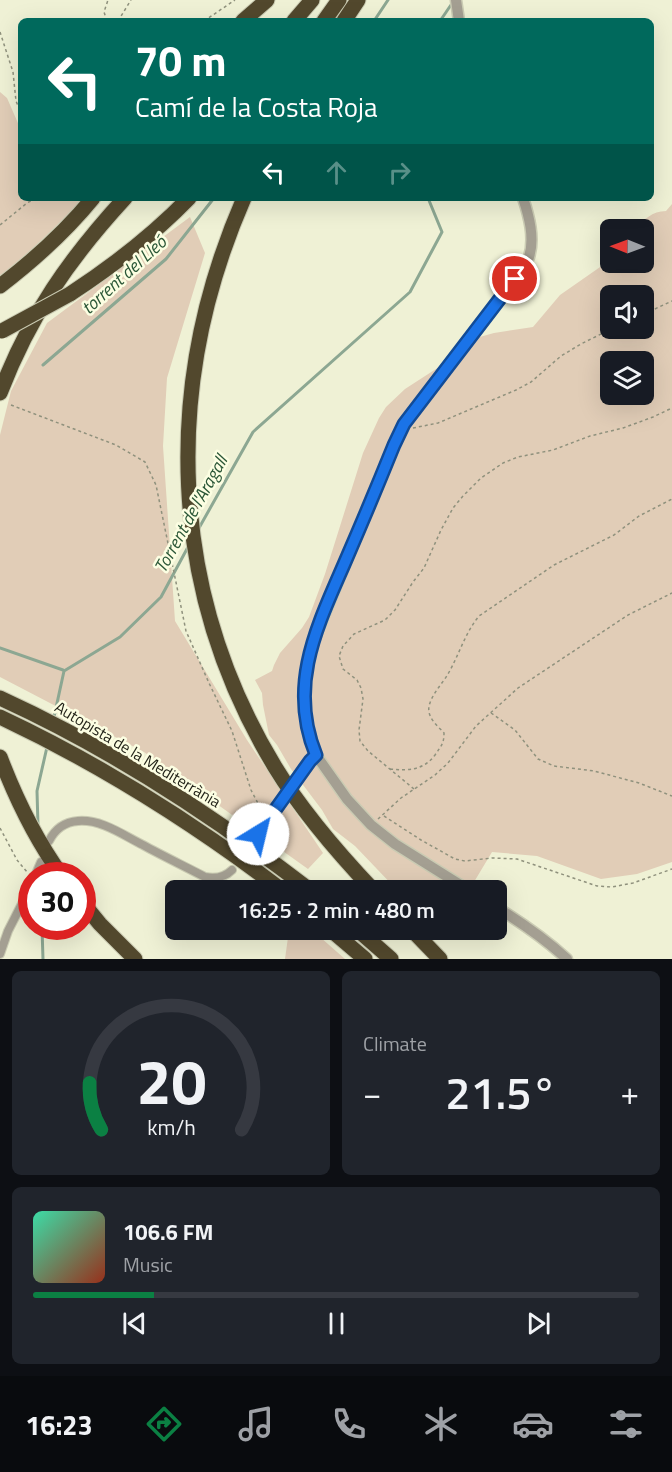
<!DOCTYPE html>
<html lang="en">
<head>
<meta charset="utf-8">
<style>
	body { margin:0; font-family:"Titillium Web",sans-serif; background:#20242c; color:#f1f3f6; height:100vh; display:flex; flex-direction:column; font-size:22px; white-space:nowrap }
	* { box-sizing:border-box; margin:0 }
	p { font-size:20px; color:#9ea1a6 }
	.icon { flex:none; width:33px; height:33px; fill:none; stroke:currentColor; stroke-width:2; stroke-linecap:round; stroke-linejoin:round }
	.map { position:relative; height:959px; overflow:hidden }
	.drawer { display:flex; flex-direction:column; gap:12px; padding:12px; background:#0d0f14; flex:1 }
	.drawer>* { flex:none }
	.hud { position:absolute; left:18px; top:18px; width:636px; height:183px; border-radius:9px; box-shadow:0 6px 24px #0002; background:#00695c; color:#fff; overflow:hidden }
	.needle { width:39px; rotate:271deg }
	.fabs { position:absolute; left:600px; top:219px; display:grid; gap:12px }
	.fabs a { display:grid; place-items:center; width:54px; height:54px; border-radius:9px; background:#171b24; box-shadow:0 6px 24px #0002; font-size:30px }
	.speed { position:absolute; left:18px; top:862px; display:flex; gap:12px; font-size:30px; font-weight:700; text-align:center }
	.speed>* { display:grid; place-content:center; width:78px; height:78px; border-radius:50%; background:#171b24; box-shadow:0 6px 24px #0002; line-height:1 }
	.speed .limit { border:9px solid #d22; background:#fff; color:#111 }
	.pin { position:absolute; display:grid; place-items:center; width:51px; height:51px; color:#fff; margin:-26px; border:3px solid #fff; border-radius:50%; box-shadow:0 2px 6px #0007 }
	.me { position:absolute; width:66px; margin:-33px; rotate:36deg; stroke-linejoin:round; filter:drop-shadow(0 0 4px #0008) }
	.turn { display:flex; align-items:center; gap:21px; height:126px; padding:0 18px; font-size:27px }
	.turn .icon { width:78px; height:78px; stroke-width:2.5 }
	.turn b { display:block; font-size:42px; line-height:51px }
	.lanes { display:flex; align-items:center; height:57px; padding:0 18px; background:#0003; justify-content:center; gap:30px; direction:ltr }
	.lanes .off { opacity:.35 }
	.big { font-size:45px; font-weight:600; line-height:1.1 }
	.drawer .widget { flex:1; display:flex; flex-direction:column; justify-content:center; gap:9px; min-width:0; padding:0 21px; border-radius:9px; background:#20242c }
	.drawer .dial { align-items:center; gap:0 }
	.dial svg { height:156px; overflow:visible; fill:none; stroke:#363941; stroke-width:7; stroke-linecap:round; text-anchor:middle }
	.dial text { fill:#f1f3f6; stroke:none }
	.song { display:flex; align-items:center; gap:18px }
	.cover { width:72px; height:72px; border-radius:9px; background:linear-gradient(135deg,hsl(160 70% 55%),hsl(10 70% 35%)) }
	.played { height:6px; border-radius:3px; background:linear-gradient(90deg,#0b8043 20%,#363941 20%) }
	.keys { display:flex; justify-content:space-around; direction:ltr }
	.heat { display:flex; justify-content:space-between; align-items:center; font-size:33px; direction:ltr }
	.drawer .tiles { flex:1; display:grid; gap:12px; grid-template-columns:1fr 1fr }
	.widget:last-child { grid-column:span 2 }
	.trip { position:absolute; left:165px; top:880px; width:342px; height:60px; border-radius:9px; background:#171b24; box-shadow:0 6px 24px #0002; font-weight:600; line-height:60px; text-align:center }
	.tab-bar { display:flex; height:96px; justify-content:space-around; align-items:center; background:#090b0e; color:#9ea1a6 }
	.tab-bar .icon { width:42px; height:42px }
	.tab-bar .active { color:#0b8043 }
	.tab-bar b { font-size:27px; color:#f1f3f6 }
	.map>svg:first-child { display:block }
</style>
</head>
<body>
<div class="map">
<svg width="672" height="959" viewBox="0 0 672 959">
	<rect width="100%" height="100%" fill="#eff1d5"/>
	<g fill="#e1cdb7" fill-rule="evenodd">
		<path d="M0,92L7,98L21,130V198H85L28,253L0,276Z"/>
		<path d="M672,204V862L637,874L601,879L537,856L492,852L474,882L441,891H398L355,846L333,829L322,810L291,769L277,745L269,735L263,705L262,693L255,680L272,671L274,665L280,653L302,628L309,617L325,574L363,453L379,418L386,407L405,389L439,367L458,348L469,340L494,333L533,327L560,295L603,265L610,256V262H644V230L634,229C644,220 652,211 666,211ZM610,296H644V328H610ZM610,362H644V394H610Z"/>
		<path d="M190,217L205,253L167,378L163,446L175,621L247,740L323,853L308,869L144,752L0,677V435L11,391L47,323Z"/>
		<path d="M289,930H312L345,959H285Z"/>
	</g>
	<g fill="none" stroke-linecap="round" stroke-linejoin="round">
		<g stroke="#8ca792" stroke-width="3">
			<path d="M374,21L388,0"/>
			<path d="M440,21L453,2"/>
			<path d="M43,365L166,259L214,198"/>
			<path d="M199,528L253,432L410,292L442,232L428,198"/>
			<path d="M0,648L63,670"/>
			<path d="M54,717L64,671L120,637L161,597L188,547"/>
			<path d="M38,826L37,791L47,747"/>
			<path d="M42,927L43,959"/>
		</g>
		<defs>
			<g id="minor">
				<path d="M302,774L310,761L316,755"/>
				<path d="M258,834L280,803"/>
				<path d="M49,841C55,829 65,822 78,821C101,819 123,835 143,845C163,856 184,866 205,877C215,879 224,878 232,870"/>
				<path d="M35,876L41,862"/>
				<path d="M0,954L8,931L32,884"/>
			</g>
			<g id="tertiary">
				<path d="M456,0L459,21"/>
				<path d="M470,891L395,844L371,825L347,799L316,755L308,727L304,707V692L308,662L314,640L394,445L404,424C433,386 462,348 492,310C501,298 524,271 529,257C535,238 529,216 523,198"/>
				<path d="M496,907C522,923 545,939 567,959"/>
			</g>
			<g id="motorway">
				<path d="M243,21L267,0"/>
				<path d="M294,21L312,0"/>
				<path d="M324,21L339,0"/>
				<path d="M344,21L358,0"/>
				<path d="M244,198C162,386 168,590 275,767C303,813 338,853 374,891"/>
				<path d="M0,286C34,260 66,231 93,198"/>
				<path d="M70,294C113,266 153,235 189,198"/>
				<path d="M0,393C30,315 69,259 125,198"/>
				<path d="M0,698C112,749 214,816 311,891"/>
				<path d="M0,717C100,764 195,824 283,891"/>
				<path d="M0,757C16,799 36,840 62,876"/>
				<path d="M82,902L100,924L135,959"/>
				<path d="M331,930L365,959"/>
				<path d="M358,930L391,959"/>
				<path d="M412,930L440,959"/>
			</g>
		</defs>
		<use href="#minor" stroke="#cacbb3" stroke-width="10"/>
		<use href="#tertiary" stroke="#cacbb3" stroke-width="13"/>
		<use href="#motorway" stroke="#cacbb3" stroke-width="17"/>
		<g stroke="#8f917d" stroke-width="1.5" stroke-dasharray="3 3" stroke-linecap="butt">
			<path d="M107,21L104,12L108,0"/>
			<path d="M118,21L131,0"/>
			<path d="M204,21L235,0"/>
			<path d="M0,32L13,72L16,101L21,113"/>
			<path d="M0,225L27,203L36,198"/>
			<path d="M644,314L672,301"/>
			<path d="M11,405L116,445L145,462L156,485L186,631L209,683L232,731L251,790L263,813"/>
			<path d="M413,428L438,423L516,390L531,382L561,356L581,344L613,328"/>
			<path d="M491,713L515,730L538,759L554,766L594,771L639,783L672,796"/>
			<path d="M390,769C408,771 424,770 435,755C441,746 444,744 444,733C437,725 427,718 429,706C432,694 442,684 448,674C459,655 465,633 479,616L554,565L614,535L639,516L672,499"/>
			<path d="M414,789L368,751L360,741L359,730L363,699L361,688L357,680L343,669L339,656L343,646L354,634L385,620L395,610L413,582L424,568L441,530L453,508L463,496L481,478L503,463L518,457L553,450L590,436L623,428L653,417L672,408"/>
			<path d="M384,816L421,840L455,859L465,861L492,858L517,859L597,886L612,887L633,883L672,869"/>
			<path d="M378,819L401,798L435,775L448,763L476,726L518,688L628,615L672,593"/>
			<path d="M0,828L17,860L27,872"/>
		</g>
		<use href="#minor" stroke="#a49f92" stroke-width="8"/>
		<use href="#tertiary" stroke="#a49f92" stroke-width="10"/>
		<use href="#motorway" stroke="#52482d" stroke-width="15"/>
		<defs>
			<path id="minor-bridge" d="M280,803L302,774"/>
			<path id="motorway-bridge" d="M2,331L70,294"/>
		</defs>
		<use href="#minor-bridge" stroke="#cacbb3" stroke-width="10" stroke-linecap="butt"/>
		<use href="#motorway-bridge" stroke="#cacbb3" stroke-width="17" stroke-linecap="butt"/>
		<use href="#minor-bridge" stroke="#a49f92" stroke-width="8"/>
		<use href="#motorway-bridge" stroke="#52482d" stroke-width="15"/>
	</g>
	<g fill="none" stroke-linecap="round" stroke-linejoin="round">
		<defs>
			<path id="route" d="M258,834L310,761L316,755C286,682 320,621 348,555C364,518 379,482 394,445L404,424L515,279"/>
		</defs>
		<use href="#route" stroke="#114b97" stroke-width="15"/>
		<use href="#route" stroke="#1a73e8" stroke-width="10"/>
	</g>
	<g text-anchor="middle" stroke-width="5" stroke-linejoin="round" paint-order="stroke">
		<g font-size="16" fill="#1f2016" stroke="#fcfee2">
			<text transform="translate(138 754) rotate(31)" y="6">Autopista de la Mediterrània</text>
		</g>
		<g font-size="18" font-style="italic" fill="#2b5737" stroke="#fcfee2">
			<text transform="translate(124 275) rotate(-42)" y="6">torrent del Lleó</text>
			<text transform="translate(191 514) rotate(-61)" y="6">Torrent de l'Aragall</text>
		</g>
	</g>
</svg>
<div class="fabs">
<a><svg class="needle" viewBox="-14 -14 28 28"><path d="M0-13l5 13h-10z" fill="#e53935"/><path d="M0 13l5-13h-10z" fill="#9ea1a6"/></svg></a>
<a><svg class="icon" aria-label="sound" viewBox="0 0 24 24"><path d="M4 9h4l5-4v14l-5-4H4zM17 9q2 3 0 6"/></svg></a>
<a><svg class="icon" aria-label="layers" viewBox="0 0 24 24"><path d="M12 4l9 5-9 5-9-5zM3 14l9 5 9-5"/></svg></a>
</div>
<div class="speed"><div class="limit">30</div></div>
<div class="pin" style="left:515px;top:279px;background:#d93025"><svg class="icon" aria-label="arrive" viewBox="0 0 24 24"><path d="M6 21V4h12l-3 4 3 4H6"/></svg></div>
<svg class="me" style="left:258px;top:834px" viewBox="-20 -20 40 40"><circle r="19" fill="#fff"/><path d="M0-13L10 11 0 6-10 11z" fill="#1a73e8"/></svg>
<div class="trip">16:25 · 2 min · 480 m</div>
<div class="hud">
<div class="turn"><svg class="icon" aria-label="left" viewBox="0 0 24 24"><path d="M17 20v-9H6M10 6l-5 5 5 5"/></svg><div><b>70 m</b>Camí de la Costa Roja</div></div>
<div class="lanes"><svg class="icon" aria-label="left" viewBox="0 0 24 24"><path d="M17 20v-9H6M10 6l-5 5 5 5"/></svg><svg class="icon off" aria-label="ahead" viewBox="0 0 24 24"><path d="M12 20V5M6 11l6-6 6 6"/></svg><svg class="icon off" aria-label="right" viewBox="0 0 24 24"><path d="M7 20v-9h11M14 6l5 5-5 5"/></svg></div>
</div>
</div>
<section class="drawer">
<div class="tiles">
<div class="widget dial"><svg viewBox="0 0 100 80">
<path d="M14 69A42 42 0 1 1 86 69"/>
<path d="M14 69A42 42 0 0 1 8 45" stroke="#0b8043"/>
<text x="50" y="56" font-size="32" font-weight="700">20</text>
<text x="50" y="72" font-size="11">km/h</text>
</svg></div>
<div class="widget"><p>Climate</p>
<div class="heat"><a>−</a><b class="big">21.5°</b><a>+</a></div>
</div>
<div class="widget">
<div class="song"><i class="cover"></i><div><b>106.6 FM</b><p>Music</p></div></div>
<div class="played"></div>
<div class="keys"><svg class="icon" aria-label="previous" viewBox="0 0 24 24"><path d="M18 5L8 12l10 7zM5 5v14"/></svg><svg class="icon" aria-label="pause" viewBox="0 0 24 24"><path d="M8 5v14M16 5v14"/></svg><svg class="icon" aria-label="next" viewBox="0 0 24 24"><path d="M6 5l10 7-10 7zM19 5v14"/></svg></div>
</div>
</div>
</section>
<nav class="tab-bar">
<b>16:23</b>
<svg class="icon active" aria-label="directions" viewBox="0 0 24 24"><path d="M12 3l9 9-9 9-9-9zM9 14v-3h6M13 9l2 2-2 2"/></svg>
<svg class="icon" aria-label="music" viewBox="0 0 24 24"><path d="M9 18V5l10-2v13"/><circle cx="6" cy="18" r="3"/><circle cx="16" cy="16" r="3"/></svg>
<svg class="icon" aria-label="phone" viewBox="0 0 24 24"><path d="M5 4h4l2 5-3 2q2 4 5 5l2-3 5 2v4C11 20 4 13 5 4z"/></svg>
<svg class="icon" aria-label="climate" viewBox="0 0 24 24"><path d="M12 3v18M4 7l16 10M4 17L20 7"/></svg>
<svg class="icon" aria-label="car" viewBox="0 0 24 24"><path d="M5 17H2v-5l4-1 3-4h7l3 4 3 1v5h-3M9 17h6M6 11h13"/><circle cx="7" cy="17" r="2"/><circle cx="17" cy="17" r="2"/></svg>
<svg class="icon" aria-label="filters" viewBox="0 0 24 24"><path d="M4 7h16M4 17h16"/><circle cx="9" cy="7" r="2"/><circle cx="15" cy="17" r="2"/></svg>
</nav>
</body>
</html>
